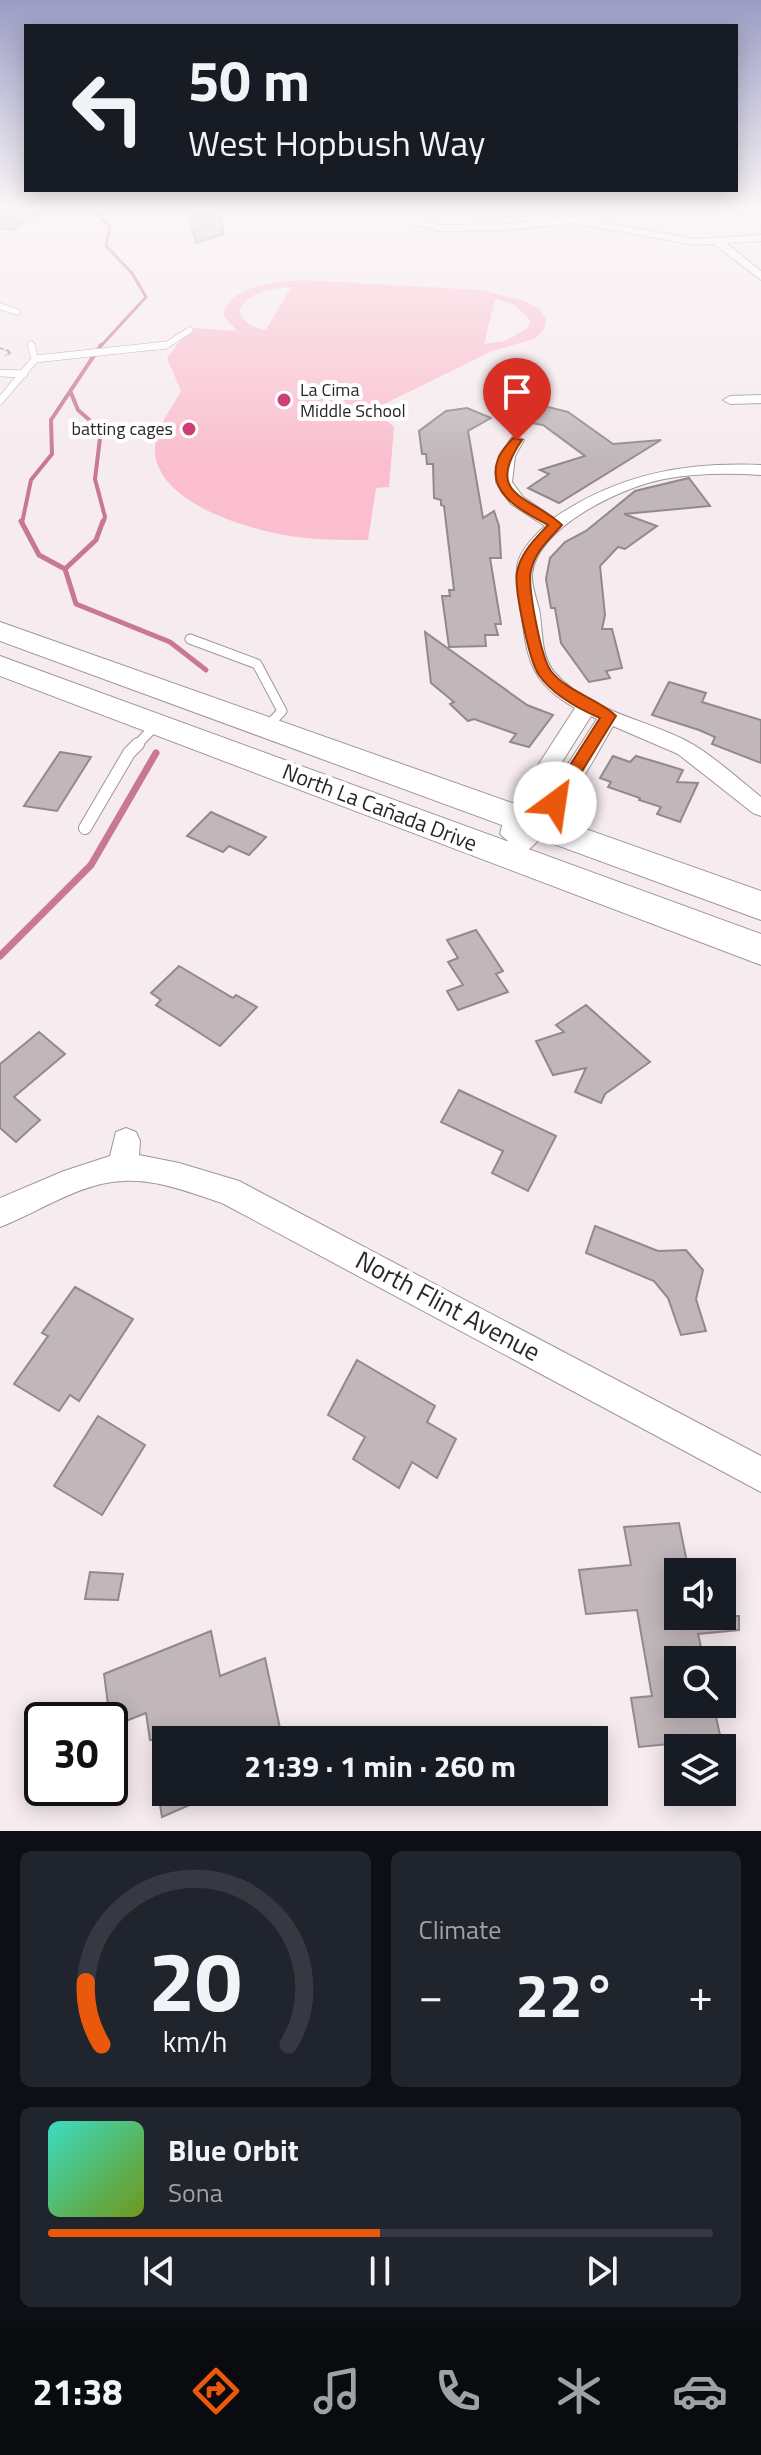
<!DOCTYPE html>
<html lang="en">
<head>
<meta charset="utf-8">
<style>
	body { margin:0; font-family:"Titillium Web",sans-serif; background:#20242c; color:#f1f3f6; height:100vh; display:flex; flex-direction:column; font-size:30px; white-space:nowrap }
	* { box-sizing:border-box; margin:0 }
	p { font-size:26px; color:#9ea1a6 }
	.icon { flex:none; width:44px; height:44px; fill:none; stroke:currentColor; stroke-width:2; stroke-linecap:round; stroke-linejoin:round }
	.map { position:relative; height:1831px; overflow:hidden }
	.panel { display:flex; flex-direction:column; gap:20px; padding:20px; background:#0d0f14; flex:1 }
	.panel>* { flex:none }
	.top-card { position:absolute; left:24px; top:24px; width:714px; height:168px; border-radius:0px; box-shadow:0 4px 20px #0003; background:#171b24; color:#f1f3f6; overflow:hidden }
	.controls { position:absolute; left:664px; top:1558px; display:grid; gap:16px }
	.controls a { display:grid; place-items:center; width:72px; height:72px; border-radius:0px; background:#171b24; box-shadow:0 4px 20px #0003; font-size:40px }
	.speed { position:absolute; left:24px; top:1702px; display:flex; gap:16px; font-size:40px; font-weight:700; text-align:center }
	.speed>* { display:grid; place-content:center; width:104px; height:104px; border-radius:50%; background:#171b24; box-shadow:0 4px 20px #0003; line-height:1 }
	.speed .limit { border:4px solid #111; border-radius:12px; background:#fff; color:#111 }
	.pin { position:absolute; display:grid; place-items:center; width:68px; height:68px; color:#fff; margin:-82px -34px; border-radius:50% 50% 50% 0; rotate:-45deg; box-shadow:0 0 8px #0007 }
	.pin .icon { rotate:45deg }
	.me { position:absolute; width:88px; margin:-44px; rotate:31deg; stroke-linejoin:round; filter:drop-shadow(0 0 6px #0008) }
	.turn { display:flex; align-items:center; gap:28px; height:168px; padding:0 32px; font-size:36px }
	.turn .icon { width:104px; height:104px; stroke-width:2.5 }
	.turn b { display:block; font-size:56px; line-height:68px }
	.big { font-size:60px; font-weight:700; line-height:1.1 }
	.panel .tile { flex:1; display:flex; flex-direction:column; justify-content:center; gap:12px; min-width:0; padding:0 28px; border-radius:12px; background:#20242c }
	.panel .dial { align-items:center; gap:0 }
	.dial svg { height:208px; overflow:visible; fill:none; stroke:#363941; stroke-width:7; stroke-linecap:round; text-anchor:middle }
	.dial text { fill:#f1f3f6; stroke:none }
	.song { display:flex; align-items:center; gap:24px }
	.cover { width:96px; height:96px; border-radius:12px; background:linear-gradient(135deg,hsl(170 70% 55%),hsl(80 70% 35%)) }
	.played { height:8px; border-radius:4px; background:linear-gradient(90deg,#ea580c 50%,#363941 50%) }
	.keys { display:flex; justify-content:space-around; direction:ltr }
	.heat { display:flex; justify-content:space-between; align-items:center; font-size:44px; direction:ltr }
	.panel .tiles { flex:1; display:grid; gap:20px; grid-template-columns:1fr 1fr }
	.tile:last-child { grid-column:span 2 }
	.trip { position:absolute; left:152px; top:1726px; width:456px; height:80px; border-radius:0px; background:#171b24; box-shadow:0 4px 20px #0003; font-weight:700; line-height:80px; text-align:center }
	.tabs { display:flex; height:128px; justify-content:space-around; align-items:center; background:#090b0e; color:#9ea1a6 }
	.tabs .icon { width:56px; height:56px }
	.tabs .on { color:#ea580c }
	.tabs b { font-size:36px; color:#f1f3f6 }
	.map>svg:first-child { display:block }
</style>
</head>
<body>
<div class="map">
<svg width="761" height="1831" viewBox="0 0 761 1831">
	<rect width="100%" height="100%" fill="#f6ebee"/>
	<path fill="#fabece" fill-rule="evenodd" d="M303,280L482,290L525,301L539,309L546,319L544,330L534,339L492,351L374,409L394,427L389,487L376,488L368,540C347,540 327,540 306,538C262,534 152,506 155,447C156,429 172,407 181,391L167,358L185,334H191L195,328L237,331L223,315C230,284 277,282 303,280ZM291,287L266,330C254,328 242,323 239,310C249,292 272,288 291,287ZM495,299L515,305L530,320L528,328L505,341L484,344Z"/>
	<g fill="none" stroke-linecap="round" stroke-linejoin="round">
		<path stroke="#c87890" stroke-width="3" d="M90,207L110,227L106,246L132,273L146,297L100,347"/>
		<g stroke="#c87890" stroke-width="4">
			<path d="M71,393L78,410L94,424L100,438L95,479L105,517L103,523"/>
			<path d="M22,523L31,480L52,454L51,420L101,345"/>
		</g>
		<g stroke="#c87890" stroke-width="5">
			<path d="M21,521L39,555L65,569L76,604L170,642L206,670"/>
			<path d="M65,569L96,540L103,521"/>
		</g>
		<path stroke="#c87890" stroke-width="7" d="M0,956L91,865L156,753"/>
	</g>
	<g fill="#c1b7ba" stroke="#93898b" stroke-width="2">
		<path d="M38,207H50L12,230L0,228V212Z"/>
		<path d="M219,211L224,234L196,243L188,214Z"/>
		<path d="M540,405L568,412L613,444L661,440L559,503L528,488L549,474L540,470L585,456L543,425L519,421Z"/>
		<path d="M467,408L491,418L468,431L483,518L494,511L499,526L501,558H490L501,624H495L498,635H485L486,646L449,647L442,596H450L449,590H454L444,506L441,505V500L434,498L433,464H427L426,454H422L419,431L446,411Z"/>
		<path d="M689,478L710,506L624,514L657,526L625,549L618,547L600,566L605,615L602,629H612L622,668L606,671L610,678L589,682L561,643L555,608H551L546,579L550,558L565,542L586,531L635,491Z"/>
		<path d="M425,632L527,705L553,715L529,747L510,742L516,734L474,719L468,721L450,704L454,702L431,683Z"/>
		<path d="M669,682L706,693L702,702L761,720V763L712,744L715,737L699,730L652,715Z"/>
		<path d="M60,752L91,757L57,811L24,806Z"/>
		<path d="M613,756L630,762L636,756L663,764L683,770L677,782L698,783L680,822L657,814L661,807L639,800L640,798L608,787L611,782L600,778Z"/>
		<path d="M211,812L266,837L249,855L229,846L223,852L187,836Z"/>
		<path d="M476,930L503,971L496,974L508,992L458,1010L447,991L463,985L448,962L458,958L447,940Z"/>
		<path d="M179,966L233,998L236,995L257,1007L220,1046L156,1005L161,1000L151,993Z"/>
		<path d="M586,1005L650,1062L605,1094L601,1103L575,1092L586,1068L553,1075L536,1041L564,1032L556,1025Z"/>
		<path d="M39,1032L65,1054L14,1097L40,1120L16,1142L0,1128V1064Z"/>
		<path d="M459,1090L556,1136L528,1191L492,1173L503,1151L441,1122Z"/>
		<path d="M595,1226L658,1251L686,1250L703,1270L696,1299L706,1331L681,1335L668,1298L654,1281L586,1253Z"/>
		<path d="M75,1287L133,1319L79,1401L70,1395L59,1411L14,1384L48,1336L42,1333Z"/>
		<path d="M357,1360L435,1406L427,1422L456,1439L437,1478L412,1462L399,1488L353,1459L365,1437L328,1415Z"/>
		<path d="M98,1416L145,1445L102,1515L54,1486Z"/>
		<path d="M679,1523L689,1572H678V1616H739V1630L698,1634L704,1660H678V1704H713L721,1739L639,1747L631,1698L652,1696L637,1610L586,1614L579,1570L631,1565L624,1527Z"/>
		<path d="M90,1572L123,1574L118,1600L85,1599Z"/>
		<path d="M211,1631L220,1676L265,1658L281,1733L265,1740H150L146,1713L111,1727L104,1674Z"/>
		<path d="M158,1792H219L162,1817Z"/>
	</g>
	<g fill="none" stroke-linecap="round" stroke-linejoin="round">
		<defs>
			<g id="lane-far3">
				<path d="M0,306L17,312"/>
				<path d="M31,344L32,347"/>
				<path d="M153,347L165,346L190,330"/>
			</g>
			<g id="lane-far2">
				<path d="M35,359L166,345"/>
				<path d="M0,373L24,374"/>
				<path d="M0,401L35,359L31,345"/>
			</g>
			<g id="lane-far1">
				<path d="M190,639L257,664L282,711L266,728"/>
				<path d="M136,746L157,724"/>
			</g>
			<path id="lane" d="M85,828L129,753L138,744"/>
			<g id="street">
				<path d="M128,207H168C159,212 136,212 128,207Z"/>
				<path d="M383,207H396L423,221L440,225L508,224L573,217L695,239L761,235V241L726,243L761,271V280L714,244L695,245L573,223L508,230L440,231L415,225Z"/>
				<path d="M761,395V403L730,404L723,400L730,396Z"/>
				<path d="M517,436L524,440L515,456L512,482L523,497L554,518C618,474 685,462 761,465V475C729,473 696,473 664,479C622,487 539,526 532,573C531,585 536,597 539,609C543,629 540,656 555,673C588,710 640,718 683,739C712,754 736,777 761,797V816L753,813L678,754L613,726C596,754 536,872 499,861L496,855L508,841L500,834L504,818L575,708C533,684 527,662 522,616C516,571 507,561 545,526L511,504L496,482L500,456L512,437ZM591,716L597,719L532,820L524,828L526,819Z"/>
				<path d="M126,1128L136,1132L140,1141L139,1155L179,1163L239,1181L761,1456V1492L222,1203C191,1193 157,1179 124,1181C81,1182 39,1212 0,1227V1198L64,1171L110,1156L116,1132Z"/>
			</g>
			<g id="primary">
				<path d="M0,622L761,891V920L0,641Z"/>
				<path d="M0,656L761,934V965L0,676Z"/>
			</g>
		</defs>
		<use href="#lane-far3" stroke="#a09698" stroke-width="7"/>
		<use href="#lane-far2" stroke="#a09698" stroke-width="8"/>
		<use href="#lane-far1" stroke="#a09698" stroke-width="11"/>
		<use href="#lane" stroke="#a09698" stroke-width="14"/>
		<use href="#street" stroke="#a09698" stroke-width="2"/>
		<use href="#primary" stroke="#a09698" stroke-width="2"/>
		<path stroke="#a59c9f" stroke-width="2" stroke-dasharray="4 2" stroke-linecap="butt" d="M0,348L11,352L5,356"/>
		<use href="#lane-far3" stroke="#fff" stroke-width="6"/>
		<use href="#lane-far2" stroke="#fff" stroke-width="7"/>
		<use href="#lane-far1" stroke="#fff" stroke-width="9"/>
		<use href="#lane" stroke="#fff" stroke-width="12"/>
		<use href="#street" fill="#fff" fill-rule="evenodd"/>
		<use href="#primary" fill="#fff" fill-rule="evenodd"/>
	</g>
	<linearGradient id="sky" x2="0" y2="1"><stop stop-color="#9b9cc5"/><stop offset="0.45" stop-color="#fbf6f7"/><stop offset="1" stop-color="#fbf6f7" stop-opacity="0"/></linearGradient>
	<rect width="761" height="463" fill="url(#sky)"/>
	<path fill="#ea580c" stroke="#983908" stroke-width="2" d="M513,438L522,440C483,497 530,495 562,525C549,540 536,550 531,570C527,585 541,658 551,671C567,692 601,700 616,716L560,807L555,809L546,803L600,718C579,709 552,694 539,675C529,661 514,588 517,572C521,552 535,539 548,525C524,512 485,494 498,459C500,452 508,444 513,438Z"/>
	<g fill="#cb4076" stroke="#fff" stroke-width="3">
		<circle cx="284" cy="400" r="8"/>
		<circle cx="189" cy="429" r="8"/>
	</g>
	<g text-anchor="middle" stroke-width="8" stroke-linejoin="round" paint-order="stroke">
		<g font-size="18" fill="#2b2728" stroke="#fff" text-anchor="start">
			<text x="300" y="396">La Cima<tspan x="300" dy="21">Middle School</tspan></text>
			<text x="173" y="435" text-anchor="end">batting cages</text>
		</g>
		<g font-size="22" fill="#2b2728" stroke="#fff">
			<text transform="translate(380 807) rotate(21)" y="8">North La Cañada Drive</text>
		</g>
		<g font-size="26" fill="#2b2728" stroke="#fff">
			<text transform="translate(448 1306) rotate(28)" y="9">North Flint Avenue</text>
		</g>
	</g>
</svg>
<div class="controls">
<a><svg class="icon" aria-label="sound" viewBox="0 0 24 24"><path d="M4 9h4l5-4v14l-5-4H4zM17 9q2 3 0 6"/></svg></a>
<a><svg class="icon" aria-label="search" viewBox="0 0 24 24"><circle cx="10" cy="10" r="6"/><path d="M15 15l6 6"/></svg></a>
<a><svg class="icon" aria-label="layers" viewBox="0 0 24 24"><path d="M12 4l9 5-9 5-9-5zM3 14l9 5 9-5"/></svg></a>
</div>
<div class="speed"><div class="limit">30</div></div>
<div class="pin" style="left:517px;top:440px;background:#d93025"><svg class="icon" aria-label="arrive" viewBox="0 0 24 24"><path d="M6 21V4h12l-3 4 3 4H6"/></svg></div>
<svg class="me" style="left:555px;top:803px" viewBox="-20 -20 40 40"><circle r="19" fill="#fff"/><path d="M0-13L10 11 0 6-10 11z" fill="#ea580c"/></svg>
<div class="trip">21:39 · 1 min · 260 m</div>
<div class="top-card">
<div class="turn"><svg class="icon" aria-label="left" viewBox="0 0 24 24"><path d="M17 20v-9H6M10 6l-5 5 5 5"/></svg><div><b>50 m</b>West Hopbush Way</div></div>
</div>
</div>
<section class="panel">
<div class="tiles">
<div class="tile dial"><svg viewBox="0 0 100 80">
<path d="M14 69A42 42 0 1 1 86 69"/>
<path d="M14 69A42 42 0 0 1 8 45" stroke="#ea580c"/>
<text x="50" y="56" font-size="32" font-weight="700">20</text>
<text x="50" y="72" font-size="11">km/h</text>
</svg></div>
<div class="tile"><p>Climate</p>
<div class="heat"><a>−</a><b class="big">22°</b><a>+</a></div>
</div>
<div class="tile">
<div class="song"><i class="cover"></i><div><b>Blue Orbit</b><p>Sona</p></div></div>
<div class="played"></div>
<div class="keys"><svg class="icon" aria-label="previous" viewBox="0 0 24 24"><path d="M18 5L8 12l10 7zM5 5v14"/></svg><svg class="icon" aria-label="pause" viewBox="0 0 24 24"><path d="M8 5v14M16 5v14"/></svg><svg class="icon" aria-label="next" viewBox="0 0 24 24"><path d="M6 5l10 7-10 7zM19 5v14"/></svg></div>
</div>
</div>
</section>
<nav class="tabs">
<b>21:38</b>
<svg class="icon on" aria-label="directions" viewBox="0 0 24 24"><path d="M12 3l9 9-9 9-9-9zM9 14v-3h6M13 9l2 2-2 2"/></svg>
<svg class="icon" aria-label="music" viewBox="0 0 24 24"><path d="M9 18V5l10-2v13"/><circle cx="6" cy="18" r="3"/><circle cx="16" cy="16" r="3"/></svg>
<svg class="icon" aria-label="phone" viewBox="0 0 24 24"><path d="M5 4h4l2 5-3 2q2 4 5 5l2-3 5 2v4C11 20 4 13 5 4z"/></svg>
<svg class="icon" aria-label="climate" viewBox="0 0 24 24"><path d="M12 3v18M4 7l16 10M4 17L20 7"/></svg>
<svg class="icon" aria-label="car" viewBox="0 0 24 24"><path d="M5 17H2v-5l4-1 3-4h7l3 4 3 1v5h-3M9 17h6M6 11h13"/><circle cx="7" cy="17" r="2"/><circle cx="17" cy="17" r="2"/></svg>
</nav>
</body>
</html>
